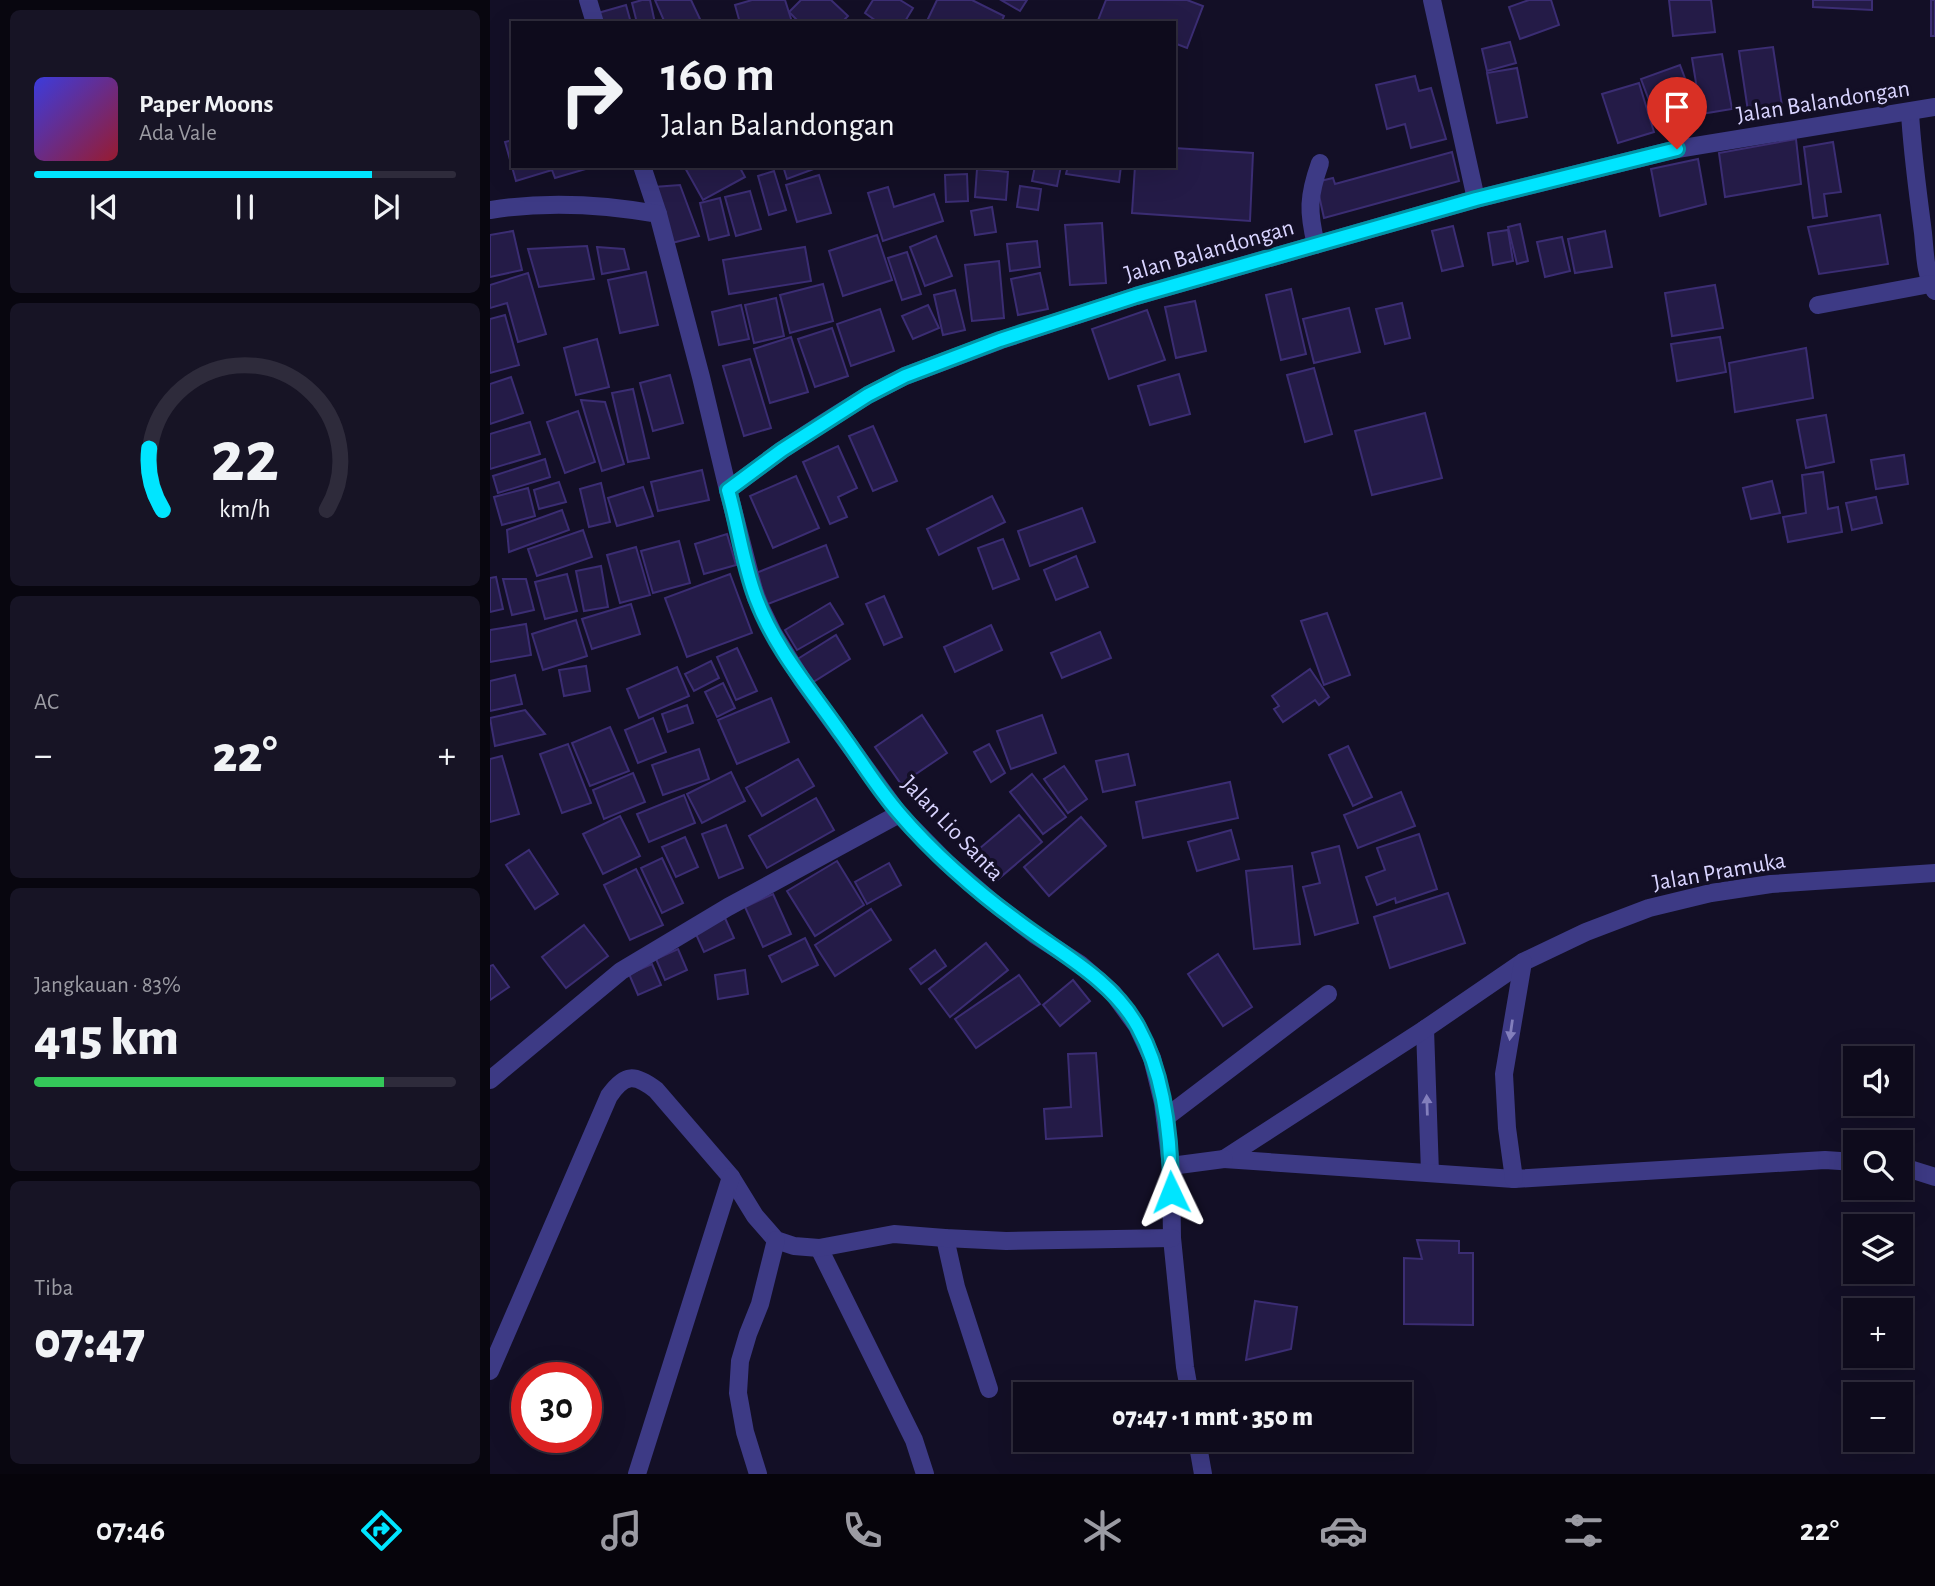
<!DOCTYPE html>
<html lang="id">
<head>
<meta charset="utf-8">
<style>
	body { margin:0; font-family:"Alegreya Sans",sans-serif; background:#171425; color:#f1f3f6; height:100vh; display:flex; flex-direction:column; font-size:26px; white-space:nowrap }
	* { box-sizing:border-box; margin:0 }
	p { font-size:23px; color:#9b9ba3 }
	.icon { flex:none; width:38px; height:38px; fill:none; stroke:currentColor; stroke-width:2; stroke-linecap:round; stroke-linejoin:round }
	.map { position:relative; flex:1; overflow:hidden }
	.panel { display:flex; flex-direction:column; gap:10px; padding:10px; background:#08060f; width:490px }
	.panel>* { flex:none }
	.guide { position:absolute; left:21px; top:21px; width:665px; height:147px; border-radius:0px; box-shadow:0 7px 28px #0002,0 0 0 2px #2e2b3b; background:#0e0b1c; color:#f1f3f6; overflow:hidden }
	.fabs { position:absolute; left:1353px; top:1046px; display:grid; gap:14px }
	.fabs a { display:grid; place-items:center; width:70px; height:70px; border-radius:0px; background:#0e0b1c; box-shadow:0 7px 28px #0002,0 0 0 2px #2e2b3b; font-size:35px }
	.speed { position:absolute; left:21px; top:1362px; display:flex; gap:14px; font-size:35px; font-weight:700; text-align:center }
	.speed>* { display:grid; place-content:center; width:91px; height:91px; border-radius:50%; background:#0e0b1c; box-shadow:0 7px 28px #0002,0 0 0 2px #2e2b3b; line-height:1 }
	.speed .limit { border:10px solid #d22; background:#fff; color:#111 }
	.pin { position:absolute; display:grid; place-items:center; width:60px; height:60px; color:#fff; margin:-72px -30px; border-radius:50% 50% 50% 0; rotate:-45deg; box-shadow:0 0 7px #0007 }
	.pin .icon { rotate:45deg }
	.me { position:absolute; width:77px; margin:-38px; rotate:358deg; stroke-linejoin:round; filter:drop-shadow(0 0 5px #0008) }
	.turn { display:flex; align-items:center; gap:24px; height:147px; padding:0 35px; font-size:32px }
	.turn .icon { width:91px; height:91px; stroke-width:2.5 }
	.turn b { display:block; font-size:49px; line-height:60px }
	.big { font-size:52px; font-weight:800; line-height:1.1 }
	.panel .tile { flex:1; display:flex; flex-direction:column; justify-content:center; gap:10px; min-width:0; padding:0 24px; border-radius:10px; background:#171425 }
	.panel .dial { align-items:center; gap:0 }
	.dial svg { height:182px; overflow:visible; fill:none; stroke:#2e2b3b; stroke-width:7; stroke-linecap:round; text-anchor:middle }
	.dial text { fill:#f1f3f6; stroke:none }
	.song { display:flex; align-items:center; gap:21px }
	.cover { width:84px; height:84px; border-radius:10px; background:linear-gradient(135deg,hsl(240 70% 55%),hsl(350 70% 35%)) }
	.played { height:7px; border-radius:4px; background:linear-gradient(90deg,#00e5ff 80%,#2e2b3b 80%) }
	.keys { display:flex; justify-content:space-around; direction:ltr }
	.heat { display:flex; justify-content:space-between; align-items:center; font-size:38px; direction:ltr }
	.charge { height:10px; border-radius:5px; background:linear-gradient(90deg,#34c759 83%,#2e2b3b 0) }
	.trip { position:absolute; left:523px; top:1382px; width:399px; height:70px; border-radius:0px; background:#0e0b1c; box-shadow:0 7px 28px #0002,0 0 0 2px #2e2b3b; font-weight:800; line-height:70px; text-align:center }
	.dock { display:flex; height:112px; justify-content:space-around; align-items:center; background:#06040b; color:#9b9ba3 }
	.dock .icon { width:49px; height:49px }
	.dock .selected { color:#00e5ff }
	.dock b { font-size:32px; color:#f1f3f6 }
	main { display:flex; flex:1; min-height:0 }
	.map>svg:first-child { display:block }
</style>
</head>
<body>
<main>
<section class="panel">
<div class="tile">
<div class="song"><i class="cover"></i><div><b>Paper Moons</b><p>Ada Vale</p></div></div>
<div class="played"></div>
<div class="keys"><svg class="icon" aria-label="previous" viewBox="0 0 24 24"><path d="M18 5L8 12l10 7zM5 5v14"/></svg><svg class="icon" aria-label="pause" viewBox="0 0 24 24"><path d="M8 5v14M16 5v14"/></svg><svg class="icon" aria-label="next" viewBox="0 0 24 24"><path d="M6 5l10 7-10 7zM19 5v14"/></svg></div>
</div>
<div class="tile dial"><svg viewBox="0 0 100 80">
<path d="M14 69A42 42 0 1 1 86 69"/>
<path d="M14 69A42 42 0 0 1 8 42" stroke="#00e5ff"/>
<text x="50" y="56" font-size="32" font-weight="700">22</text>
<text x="50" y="72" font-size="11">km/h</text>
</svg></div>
<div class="tile"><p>AC</p>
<div class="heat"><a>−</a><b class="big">22°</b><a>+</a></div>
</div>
<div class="tile"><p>Jangkauan · 83%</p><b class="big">415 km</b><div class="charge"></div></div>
<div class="tile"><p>Tiba</p><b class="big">07:47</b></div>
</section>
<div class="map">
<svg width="1445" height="1474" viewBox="0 0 1445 1474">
	<rect width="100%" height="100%" fill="#130f26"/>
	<g fill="#241b47" stroke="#3b2d73" stroke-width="2">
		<path d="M152,0H160L165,23H147L142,3Z"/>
		<path d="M165,0H201L210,19L203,23H175Z"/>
		<path d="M262,0H295L302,22L250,23L245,5Z"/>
		<path d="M311,0H341L358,16L351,23H310L299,12Z"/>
		<path d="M383,0H410L423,8L414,23H389L375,13Z"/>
		<path d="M447,0H482L514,16L511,23H436Z"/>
		<path d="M511,0H537L530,11Z"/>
		<path d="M616,0H697L713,6L697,48L684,43V23H607Z"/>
		<path d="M1039,0H1061L1069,25L1030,39L1019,7Z"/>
		<path d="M1179,0H1221L1225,32L1183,36Z"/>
		<path d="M1323,0H1382V10L1323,7Z"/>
		<rect x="1441" y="0" width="4" height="36"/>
		<path d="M136,5L141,23H111L108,13Z"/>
		<path d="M1020,42L1026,63L997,71L992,49Z"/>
		<path d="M1283,47L1292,106L1258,111L1249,51Z"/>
		<path d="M1232,54L1242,109L1211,114L1202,58Z"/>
		<path d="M1190,65L1199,89L1184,94L1190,111L1166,119L1151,79Z"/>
		<path d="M1027,68L1037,117L1007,123L997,73Z"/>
		<path d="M925,76L929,91L941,88L956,139L921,148L915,124L897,129L886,85Z"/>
		<path d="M1149,83L1164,132L1128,143L1112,94Z"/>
		<path d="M1306,139L1311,184L1235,197L1229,153Z"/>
		<path d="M23,140V166L99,168L65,178L62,170L26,181L15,142Z"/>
		<path d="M1343,142L1351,192L1334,194L1337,216L1323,218L1314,147Z"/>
		<path d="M684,148L763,153L760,221L642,213L645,166H684Z"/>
		<path d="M962,152L969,181L834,218L826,182L843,178L845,184Z"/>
		<path d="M1208,159L1216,204L1170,216L1161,169Z"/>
		<path d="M194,166H249L255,177L213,200Z"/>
		<path d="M293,166H329V167L297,179Z"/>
		<path d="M545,166H571L567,186L542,181Z"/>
		<path d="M578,166H631L629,182L576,174Z"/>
		<path d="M487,169L518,172L516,200L485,197Z"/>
		<path d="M284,171L296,210L279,215L268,176Z"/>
		<path d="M477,174L478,201L456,202L455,175Z"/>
		<path d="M329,175L341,213L307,222L296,185Z"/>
		<path d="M190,185L209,236L182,243L164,187Z"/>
		<path d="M530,186L551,189L548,210L527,207Z"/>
		<path d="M398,187L404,207L444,194L453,221L393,241L378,193Z"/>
		<path d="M260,191L271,229L246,236L235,197Z"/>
		<path d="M230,198L239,235L219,240L210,203Z"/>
		<path d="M502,207L506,232L485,235L481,211Z"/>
		<path d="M1390,215L1398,264L1329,274L1318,227Z"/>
		<path d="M612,223L616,283L580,285L575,225Z"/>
		<path d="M1030,224L1038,261L1027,264L1018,227Z"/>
		<path d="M963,226L973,266L952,271L942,231Z"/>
		<path d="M1018,230L1023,261L1003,265L998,233Z"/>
		<path d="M23,231L32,270L0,277V235Z"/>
		<path d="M1115,231L1122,267L1085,273L1078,239Z"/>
		<path d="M387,235L402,280L353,296L339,251Z"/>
		<path d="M446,236L462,276L435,286L420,247Z"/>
		<path d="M1072,237L1080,271L1055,277L1047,242Z"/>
		<path d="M547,241L550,267L520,271L517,244Z"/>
		<path d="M97,246L104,279L49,287L38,249Z"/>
		<path d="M107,247L134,249L139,269L112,274Z"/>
		<path d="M315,247L321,281L239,294L233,260Z"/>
		<path d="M417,252L431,294L412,300L398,258Z"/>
		<path d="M509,261L514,318L482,321L475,265Z"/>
		<path d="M156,272L168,325L130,333L118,280Z"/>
		<path d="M38,273L56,334L28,342L17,303L0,308V285Z"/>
		<path d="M550,273L558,309L528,315L521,279Z"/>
		<path d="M333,284L343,321L300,333L290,295Z"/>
		<path d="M1225,285L1233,328L1182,336L1175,293Z"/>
		<path d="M801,289L816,354L791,360L776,295Z"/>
		<path d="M465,290L475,330L453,335L444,295Z"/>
		<path d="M286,298L294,336L264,343L255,305Z"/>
		<path d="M705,301L716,351L686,358L675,307Z"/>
		<path d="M912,303L920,338L895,344L886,309Z"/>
		<path d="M251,305L259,339L229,345L222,312Z"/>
		<path d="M438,305L449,328L423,339L412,316Z"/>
		<path d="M859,308L870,352L824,363L813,319Z"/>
		<path d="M390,309L404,351L361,366L347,324Z"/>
		<path d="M657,310L675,360L619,379L602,329Z"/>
		<path d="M15,315L29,365L0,373V319Z"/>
		<path d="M342,328L358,376L325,387L308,339Z"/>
		<path d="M301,337L318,392L280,403L264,349Z"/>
		<path d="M1230,337L1236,372L1187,381L1181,344Z"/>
		<path d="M107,339L119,387L86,395L74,348Z"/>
		<path d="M1316,348L1323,398L1245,412L1239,363Z"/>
		<path d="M260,359L281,428L254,436L233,366Z"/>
		<path d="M824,368L842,434L815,442L797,375Z"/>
		<path d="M689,374L700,414L660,425L648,386Z"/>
		<path d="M180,375L193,423L163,431L150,383Z"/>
		<path d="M21,377L33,413L0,424V384Z"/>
		<path d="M143,389L159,458L138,462L122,393Z"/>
		<path d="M91,400L115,402L134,464L112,471Z"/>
		<path d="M88,411L105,462L75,473L57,422Z"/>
		<path d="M935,413L952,478L882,495L865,431Z"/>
		<path d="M1336,415L1344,462L1316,468L1307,420Z"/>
		<path d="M40,422L50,454L0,469V434Z"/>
		<path d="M383,426L407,481L383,491L359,436Z"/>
		<path d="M348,446L367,488L348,497L357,517L340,524L313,462Z"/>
		<path d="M1414,455L1418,484L1386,489L1381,460Z"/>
		<path d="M55,459L60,477L8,493L3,476Z"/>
		<path d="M212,470L219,500L168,511L161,482Z"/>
		<path d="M1333,472L1338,509L1348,507L1352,532L1298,542L1293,517L1316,513L1312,475Z"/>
		<path d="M306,476L329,528L283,548L260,496Z"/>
		<path d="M1282,481L1290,513L1261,519L1253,488Z"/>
		<path d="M69,482L76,502L49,509L44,490Z"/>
		<path d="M111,483L120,522L99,527L90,489Z"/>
		<path d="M153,487L163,516L127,526L118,498Z"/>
		<path d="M38,488L45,516L12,525L4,497Z"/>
		<path d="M502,496L515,522L449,555L437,529Z"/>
		<path d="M1386,497L1392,523L1362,530L1356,503Z"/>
		<path d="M592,508L605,542L540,566L528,531Z"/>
		<path d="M72,510L79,530L19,552L17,530Z"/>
		<path d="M93,530L102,557L47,576L38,549Z"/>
		<path d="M237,534L246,565L214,574L205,544Z"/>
		<path d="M513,539L529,579L503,589L488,548Z"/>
		<path d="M189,541L200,583L163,593L151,551Z"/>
		<path d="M336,545L348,577L278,604L266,573Z"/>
		<path d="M146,547L160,595L130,603L117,555Z"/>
		<path d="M586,556L598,587L566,600L554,570Z"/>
		<path d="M111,566L118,607L94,611L86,571Z"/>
		<path d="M77,574L87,611L55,619L45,582Z"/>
		<path d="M240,574L262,633L197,657L175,598Z"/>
		<path d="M6,577L13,609L0,612V578Z"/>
		<path d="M13,579H36L44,610L22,615Z"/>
		<path d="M394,596L412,637L394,645L376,604Z"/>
		<path d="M340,603L353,624L307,650L295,630Z"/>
		<path d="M141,604L150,634L102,649L92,619Z"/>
		<path d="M837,613L860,675L834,685L811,621Z"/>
		<path d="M86,620L97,656L53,670L42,634Z"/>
		<path d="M36,624L41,655L0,662V630Z"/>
		<path d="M501,625L512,650L465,672L454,647Z"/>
		<path d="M610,632L621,658L572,678L561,653Z"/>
		<path d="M346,635L360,659L320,684L306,660Z"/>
		<path d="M247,648L267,691L246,700L227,657Z"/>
		<path d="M221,661L229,678L204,691L195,674Z"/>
		<path d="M96,666L100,691L74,696L69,670Z"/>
		<path d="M187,667L199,696L149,718L137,689Z"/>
		<path d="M820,669L839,697L829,705L825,700L793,722L784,709L789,706L782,696Z"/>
		<path d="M25,675L32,704L0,711V681Z"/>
		<path d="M233,683L245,708L227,717L215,692Z"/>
		<path d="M281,698L299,742L247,764L228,720Z"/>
		<path d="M197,705L203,723L178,732L172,714Z"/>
		<path d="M35,710L55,734L5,746L0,718Z"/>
		<path d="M432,715L457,753L411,784L385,747Z"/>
		<path d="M552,715L566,753L521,769L507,731Z"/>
		<path d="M163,718L176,752L148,763L135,730Z"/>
		<path d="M120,727L139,771L100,786L82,743Z"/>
		<path d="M78,744L101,803L72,813L50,754Z"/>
		<path d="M499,744L515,773L501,782L484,752Z"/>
		<path d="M858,746L882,797L863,806L839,755Z"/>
		<path d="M209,749L219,779L173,795L162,765Z"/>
		<path d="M638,754L645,785L613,792L606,761Z"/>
		<path d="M12,756L29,814L0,822V759Z"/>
		<path d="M308,759L324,786L272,816L256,788Z"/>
		<path d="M574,766L597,799L578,813L554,779Z"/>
		<path d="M241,772L255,801L212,823L197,794Z"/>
		<path d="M143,773L155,802L114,819L103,790Z"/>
		<path d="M542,774L576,817L553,834L520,792Z"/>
		<path d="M740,782L748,818L653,838L646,802Z"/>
		<path d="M911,792L925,826L868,848L854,815Z"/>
		<path d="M194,795L205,823L159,842L147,814Z"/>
		<path d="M326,798L344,830L277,868L259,836Z"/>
		<path d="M529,815L552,842L506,881L483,854Z"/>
		<path d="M130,816L150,856L113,874L93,834Z"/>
		<path d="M591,817L616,846L559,896L534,867Z"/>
		<path d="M236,825L253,868L229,878L212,834Z"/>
		<path d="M741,830L749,859L707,871L698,842Z"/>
		<path d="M929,834L947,889L906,903L905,898L887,905L876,877L895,870L887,848Z"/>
		<path d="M195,837L208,867L186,877L172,847Z"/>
		<path d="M849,846L868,923L825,935L813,887L830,883L822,853Z"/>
		<path d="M39,850L68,894L45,909L16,865Z"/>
		<path d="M172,858L193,903L172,913L151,868Z"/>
		<path d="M347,861L374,905L325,936L297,891Z"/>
		<path d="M399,863L411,885L377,904L365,882Z"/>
		<path d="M802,866L810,944L764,949L756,871Z"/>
		<path d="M146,869L173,925L140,940L114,885Z"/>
		<path d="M958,893L975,943L900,968L884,917Z"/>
		<path d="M283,894L301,934L273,947L255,907Z"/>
		<path d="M381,909L401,940L345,976L325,945Z"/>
		<path d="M235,918L244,938L214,952L205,932Z"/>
		<path d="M94,925L118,956L76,988L52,957Z"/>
		<path d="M315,938L328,965L292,982L279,956Z"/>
		<path d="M496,943L518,970L460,1017L439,989Z"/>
		<path d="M188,949L197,970L175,980L166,959Z"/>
		<path d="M445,950L456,966L431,984L420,969Z"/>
		<path d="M728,954L762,1007L733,1026L698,974Z"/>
		<path d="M162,964L171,985L148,995L139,974Z"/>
		<path d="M3,965L19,987L0,1000V966Z"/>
		<path d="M255,970L258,994L228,999L225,975Z"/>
		<path d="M529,975L550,1004L486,1048L465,1019Z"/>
		<path d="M583,980L600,1001L570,1026L553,1005Z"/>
		<path d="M606,1053L612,1136L556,1139L554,1109L581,1107L578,1054Z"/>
		<path d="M927,1240L969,1241V1253H983V1325L914,1324V1258L932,1259Z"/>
		<path d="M765,1301L807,1307L801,1349L756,1360Z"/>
	</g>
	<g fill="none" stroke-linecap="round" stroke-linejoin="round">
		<g stroke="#3d3a85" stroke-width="18">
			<path d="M98,0L105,23"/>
			<path d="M942,0L986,199"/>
			<path d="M1420,112C1422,152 1428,193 1433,233C1435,252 1435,275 1445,291"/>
			<path d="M152,166L168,214"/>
			<path d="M0,210C56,201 112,204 168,214L211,377L238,490L292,450L335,422L378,395L415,376L511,340L646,296L986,199L1187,149L1445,107"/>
			<path d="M826,245C818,211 818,197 830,163"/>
			<path d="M1328,305L1440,284"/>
			<path d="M238,490L266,598L283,633L312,680L409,814L456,862L501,901L545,935L590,964L623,993L647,1026L662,1058L673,1103L681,1166L682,1238L695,1367L700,1395"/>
			<path d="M935,1029L940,1173"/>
			<path d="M0,1080L131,971L238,907L409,814"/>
			<path d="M675,1118L838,994"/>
			<path d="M1365,1162L1335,1160L1024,1179L734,1159L935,1029L1033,962L1096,932L1159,908L1221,893L1281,884L1445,873"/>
			<path d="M681,1166L734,1159"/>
			<path d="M1410,1168L1423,1170L1445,1177"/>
			<path d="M1024,1179L1017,1128L1014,1074L1033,962"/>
			<path d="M455,1238L466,1287L499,1389"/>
			<path d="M329,1248L424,1440L435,1474"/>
			<path d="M0,1371L119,1096C135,1073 145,1074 166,1090L241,1177L265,1216L286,1240L304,1246L329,1248L404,1234L455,1238L516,1241L682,1238"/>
			<path d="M707,1440L713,1474"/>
			<path d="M147,1474L241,1177"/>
			<path d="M268,1474L255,1432L248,1393L250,1361L258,1334L270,1304L286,1240"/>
		</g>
	</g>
	<defs><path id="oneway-solid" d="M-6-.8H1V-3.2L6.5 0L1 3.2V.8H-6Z" transform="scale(1.75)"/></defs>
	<g fill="#837fbc">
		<use href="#oneway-solid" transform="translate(1021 1030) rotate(98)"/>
		<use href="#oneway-solid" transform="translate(937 1105) rotate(-92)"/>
	</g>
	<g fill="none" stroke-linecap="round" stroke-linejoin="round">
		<defs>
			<path id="route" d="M681,1192C681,1139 674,1074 648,1027C621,978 569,953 526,920C486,891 441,851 409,813C387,788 370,759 350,732C320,689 284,647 266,598C253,564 248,525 238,490L292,450L378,395L415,376L510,340L646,296L986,199L1187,149"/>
		</defs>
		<use href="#route" stroke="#0095a6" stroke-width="18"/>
		<use href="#route" stroke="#00e5ff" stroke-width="12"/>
	</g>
	<g text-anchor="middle" stroke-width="7" stroke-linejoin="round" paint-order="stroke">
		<g font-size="24" fill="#d9d4ff" stroke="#130f26">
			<text transform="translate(1333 101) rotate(-9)" y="8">Jalan Balandongan</text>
			<text transform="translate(719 250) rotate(-16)" y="8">Jalan Balandongan</text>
			<text transform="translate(463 828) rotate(46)" y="8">Jalan Lio Santa</text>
			<text transform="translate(1229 871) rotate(-10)" y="8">Jalan Pramuka</text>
		</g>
	</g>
</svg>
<div class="fabs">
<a><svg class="icon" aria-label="sound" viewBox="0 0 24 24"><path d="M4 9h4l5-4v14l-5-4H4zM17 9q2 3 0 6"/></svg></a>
<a><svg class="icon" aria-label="search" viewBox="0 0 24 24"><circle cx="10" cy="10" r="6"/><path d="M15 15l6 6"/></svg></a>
<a><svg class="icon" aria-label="layers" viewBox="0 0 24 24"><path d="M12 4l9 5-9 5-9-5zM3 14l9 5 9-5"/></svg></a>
<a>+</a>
<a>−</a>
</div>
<div class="speed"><div class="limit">30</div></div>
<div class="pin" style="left:1187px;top:149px;background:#d93025"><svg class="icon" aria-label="arrive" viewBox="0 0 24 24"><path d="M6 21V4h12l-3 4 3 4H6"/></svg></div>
<svg class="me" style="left:681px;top:1192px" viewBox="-20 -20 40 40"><path d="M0-17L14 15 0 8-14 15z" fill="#00e5ff" stroke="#fff" stroke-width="4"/></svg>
<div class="trip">07:47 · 1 mnt · 350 m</div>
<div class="guide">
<div class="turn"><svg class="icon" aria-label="right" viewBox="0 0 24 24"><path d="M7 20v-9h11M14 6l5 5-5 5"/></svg><div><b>160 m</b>Jalan Balandongan</div></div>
</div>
</div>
</main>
<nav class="dock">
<b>07:46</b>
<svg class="icon selected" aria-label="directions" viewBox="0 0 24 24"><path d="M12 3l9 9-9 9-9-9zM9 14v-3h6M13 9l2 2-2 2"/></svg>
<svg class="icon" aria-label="music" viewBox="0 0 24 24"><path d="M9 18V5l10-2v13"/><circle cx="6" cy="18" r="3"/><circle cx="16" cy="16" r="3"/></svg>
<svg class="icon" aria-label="phone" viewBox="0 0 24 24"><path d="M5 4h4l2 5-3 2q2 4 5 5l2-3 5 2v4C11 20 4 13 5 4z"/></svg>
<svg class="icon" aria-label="climate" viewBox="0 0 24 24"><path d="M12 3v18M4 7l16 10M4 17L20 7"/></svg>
<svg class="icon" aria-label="car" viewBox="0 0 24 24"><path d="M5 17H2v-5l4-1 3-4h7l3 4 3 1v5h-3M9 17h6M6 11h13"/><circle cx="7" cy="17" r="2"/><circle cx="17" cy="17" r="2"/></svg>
<svg class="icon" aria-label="filters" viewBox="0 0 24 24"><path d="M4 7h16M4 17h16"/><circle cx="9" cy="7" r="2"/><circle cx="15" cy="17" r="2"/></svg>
<b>22°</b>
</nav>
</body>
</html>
